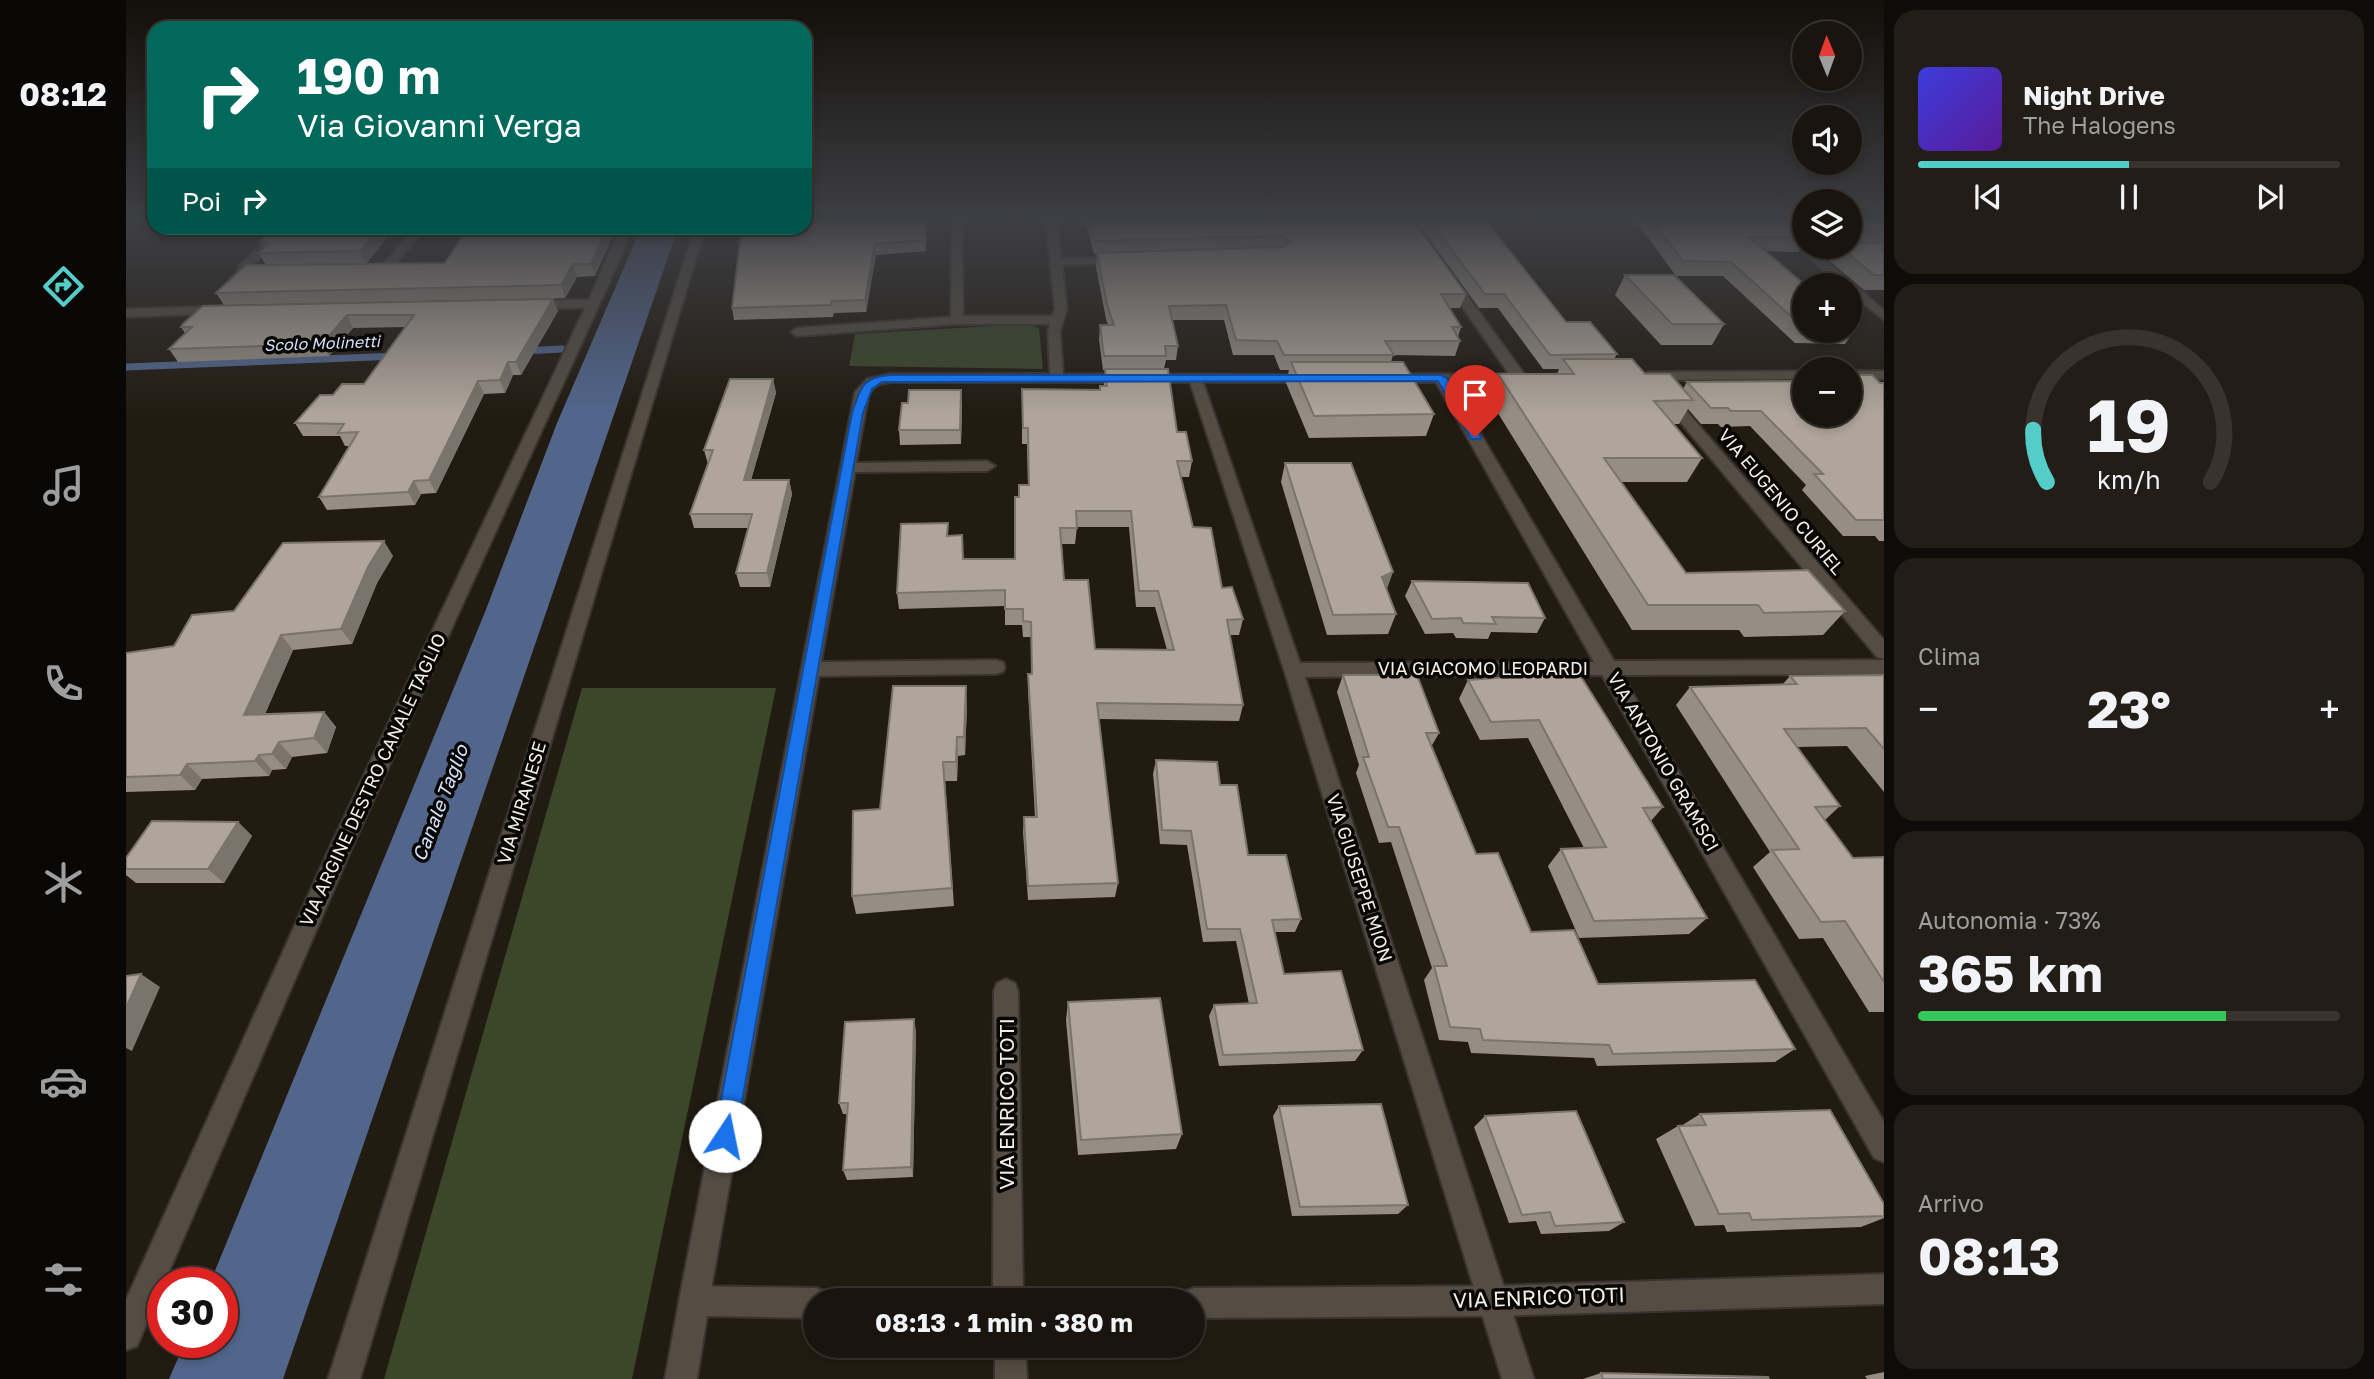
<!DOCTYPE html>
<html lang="it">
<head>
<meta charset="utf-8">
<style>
	body { margin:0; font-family:"Golos Text",sans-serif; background:#231d17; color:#f1f3f6; height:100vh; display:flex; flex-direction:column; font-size:26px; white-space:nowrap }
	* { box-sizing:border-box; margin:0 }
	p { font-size:23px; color:#9f9e9e }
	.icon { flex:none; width:38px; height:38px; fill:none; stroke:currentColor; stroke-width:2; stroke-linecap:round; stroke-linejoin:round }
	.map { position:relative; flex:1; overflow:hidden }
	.sheet { display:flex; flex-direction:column; gap:10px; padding:10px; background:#0e0b08; width:490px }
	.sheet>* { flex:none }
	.hud { position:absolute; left:21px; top:21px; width:665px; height:214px; border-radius:21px; box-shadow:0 4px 10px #0003,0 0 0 2px #38332e; background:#00695c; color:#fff; overflow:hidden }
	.needle { width:46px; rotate:359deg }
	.tools { position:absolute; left:1666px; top:21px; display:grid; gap:14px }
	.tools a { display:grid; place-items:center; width:70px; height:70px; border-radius:50%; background:#1a140e; box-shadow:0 4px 10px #0003,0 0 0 2px #38332e; font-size:35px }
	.speed { position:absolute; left:21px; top:1267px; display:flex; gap:14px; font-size:35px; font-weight:700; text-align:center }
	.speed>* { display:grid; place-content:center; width:91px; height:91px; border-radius:50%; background:#1a140e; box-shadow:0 4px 10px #0003,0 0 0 2px #38332e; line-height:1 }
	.speed .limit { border:10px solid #d22; background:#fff; color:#111 }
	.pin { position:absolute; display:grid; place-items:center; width:60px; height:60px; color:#fff; margin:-72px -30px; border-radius:50% 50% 50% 0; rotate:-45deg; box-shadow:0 0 7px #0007 }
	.pin .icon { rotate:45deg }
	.me { position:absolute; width:77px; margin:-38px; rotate:11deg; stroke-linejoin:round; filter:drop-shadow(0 0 5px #0008) }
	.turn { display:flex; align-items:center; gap:24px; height:147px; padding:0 35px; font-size:32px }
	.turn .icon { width:91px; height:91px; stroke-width:2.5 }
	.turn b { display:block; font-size:49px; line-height:60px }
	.then { display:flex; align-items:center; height:66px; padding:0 35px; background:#0003; gap:14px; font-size:26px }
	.big { font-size:52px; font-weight:700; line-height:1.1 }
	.sheet .tile { flex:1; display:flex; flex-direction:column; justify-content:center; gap:10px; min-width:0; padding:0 24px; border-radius:21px; background:#231d17 }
	.sheet .dial { align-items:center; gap:0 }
	.dial svg { height:182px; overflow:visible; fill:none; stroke:#38332e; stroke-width:7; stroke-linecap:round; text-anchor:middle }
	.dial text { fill:#f1f3f6; stroke:none }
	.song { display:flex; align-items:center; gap:21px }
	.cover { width:84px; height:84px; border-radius:10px; background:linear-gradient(135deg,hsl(240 70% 55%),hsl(270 70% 35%)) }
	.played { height:7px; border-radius:4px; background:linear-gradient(90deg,#54cdc8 50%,#38332e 50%) }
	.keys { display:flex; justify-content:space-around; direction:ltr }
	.heat { display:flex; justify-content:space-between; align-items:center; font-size:38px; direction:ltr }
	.charge { height:10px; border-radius:5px; background:linear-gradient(90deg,#34c759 73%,#38332e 0) }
	.trip { position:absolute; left:677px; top:1288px; width:402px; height:70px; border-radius:35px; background:#1a140e; box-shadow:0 4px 10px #0003,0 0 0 2px #38332e; font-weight:700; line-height:70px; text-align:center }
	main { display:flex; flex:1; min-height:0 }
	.menu { display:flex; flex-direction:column; width:126px; justify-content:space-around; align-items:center; background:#0a0806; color:#9f9e9e }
	.menu .icon { width:49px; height:49px }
	.menu .selected { color:#54cdc8 }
	.menu b { font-size:32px; color:#f1f3f6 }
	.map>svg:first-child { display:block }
</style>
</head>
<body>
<main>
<nav class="menu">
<b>08:12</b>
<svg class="icon selected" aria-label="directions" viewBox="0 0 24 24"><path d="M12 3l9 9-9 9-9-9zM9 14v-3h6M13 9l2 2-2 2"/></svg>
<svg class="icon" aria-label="music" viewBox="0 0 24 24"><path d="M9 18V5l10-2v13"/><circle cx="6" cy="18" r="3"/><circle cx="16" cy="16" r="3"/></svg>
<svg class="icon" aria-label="phone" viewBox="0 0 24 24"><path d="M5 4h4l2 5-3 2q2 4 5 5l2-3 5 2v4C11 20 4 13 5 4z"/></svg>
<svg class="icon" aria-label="climate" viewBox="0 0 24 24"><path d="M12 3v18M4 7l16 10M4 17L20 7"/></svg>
<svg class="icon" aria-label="car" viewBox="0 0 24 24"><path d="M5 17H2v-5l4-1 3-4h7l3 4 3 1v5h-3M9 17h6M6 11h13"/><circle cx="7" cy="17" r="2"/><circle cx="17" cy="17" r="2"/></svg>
<svg class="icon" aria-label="filters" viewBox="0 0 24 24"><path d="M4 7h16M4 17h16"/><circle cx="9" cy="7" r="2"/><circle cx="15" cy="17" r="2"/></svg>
</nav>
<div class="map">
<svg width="1758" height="1379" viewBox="0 0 1758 1379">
	<rect width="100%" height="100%" fill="#221b12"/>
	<g fill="#3a4729">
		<path d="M901,324L913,328L917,369L723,366L729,334Z"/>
		<path d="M456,688H650L506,1379H258Z"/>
	</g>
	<path fill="#52668c" d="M515,228H552L157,1379H43L59,1342H96V1283H84L359,612L431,423Z"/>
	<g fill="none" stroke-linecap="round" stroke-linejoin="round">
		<g stroke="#52668c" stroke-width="7">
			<path d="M396,351L436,349"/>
			<path d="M0,367L272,356"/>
		</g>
		<defs>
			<g id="minor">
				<path d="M826,221H836L837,316H926L929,309L920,221H930L935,258H1001L1003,260L997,263L936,265L941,309L934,331L937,374L1192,375V381L1187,382H1077L1174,663L1468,662L1310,382H1263L1256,378L1263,374H1383L1317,279L1323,275L1327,276L1401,378L1394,382H1324L1488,661L1758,660V674L1496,675L1758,1122V1162L1748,1158L1476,675L1179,677L1408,1379H1376L1158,670L1064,382H765L751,385L743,393L730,463L861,461L869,466L861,471L729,472L695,662L870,660L877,662L879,667L877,672L870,674L693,676L583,1301L579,1312L568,1316L557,1312L553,1301L729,392L741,379L765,374H924L922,331L924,324H831L671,336L665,332L671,328L825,317Z"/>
				<path d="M1641,221H1652L1678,243V247H1683L1758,310V320L1724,293V285H1714Z"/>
				<path d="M154,228H165L123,268L122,274L109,288H101L99,285L112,271L113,265Z"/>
				<path d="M290,228H300L266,268L237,272V268L258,263Z"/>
				<path d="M494,228H504L494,259L227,845L11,1346L0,1350V1300L205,845L459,308H404L398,304L404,300H463Z"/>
				<path d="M98,306L104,310L102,313L0,317V309Z"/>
				<path d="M1678,371V379L1522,380L1515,376L1522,372Z"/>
				<rect x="1724" y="371" width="34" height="8"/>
				<path d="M1540,392L1545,393L1758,640V659L1751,657L1535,399L1533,396Z"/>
				<path d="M880,979L889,983L892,991L897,1300H867L868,991L871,983Z"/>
				<path d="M869,1346H899L901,1379H869Z"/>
			</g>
			<g id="tertiary">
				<path d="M1758,1274V1304L1367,1316L1068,1318V1300H1054L1057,1292L1068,1288L1367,1286Z"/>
				<path d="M568,1286L690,1288L701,1292L704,1300H690V1318L581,1316L571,1379H539L553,1301L557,1290Z"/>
			</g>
			<path id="secondary" d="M569,228H579L234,1379H202Z"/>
		</defs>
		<use href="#minor" stroke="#393430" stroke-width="4"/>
		<use href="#tertiary" stroke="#393430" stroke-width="4"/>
		<use href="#secondary" stroke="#393430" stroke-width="4"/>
		<use href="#minor" fill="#554d43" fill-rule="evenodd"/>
		<use href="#tertiary" fill="#554d43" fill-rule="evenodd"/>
		<use href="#secondary" fill="#554d43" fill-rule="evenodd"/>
	</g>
	<g fill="#968e84" fill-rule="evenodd">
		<path d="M799,221L800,251L750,255L740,312L708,313L707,317L608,320L606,308Z"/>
		<path d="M959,221H1288L1340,294L1334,308H1323L1335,327L1332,337L1334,341L1329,356L1267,355L1265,362L1308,414L1300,436L1183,438L1160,383L1163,370H1154L1148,355H1107L1098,320H1046L1052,346L1050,360H1040L1038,369L1051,432L1066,461L1063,477H1054L1067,527L1096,588L1117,619L1113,635H1104L1117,705L1113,721L973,719L992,883L989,897L902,900L897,832L898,817H909L902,690V674H905V637H897L896,625H879V606L773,609L771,593L822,523V535L837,559H889L893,497L902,485L901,444H896V389L973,390L978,386L979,370H977L973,339L974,325H982L980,319L970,267L971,254H968ZM951,527H1003L1010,607H1029L1041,650L969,649L938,580L936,544H949Z"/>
		<path d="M1290,221H1360L1440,322L1491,354L1488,359L1519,374L1557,389L1561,382L1758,383V541H1753L1749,536H1717L1676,490L1680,485L1624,426L1595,427L1592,424H1575L1562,409L1553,424H1548L1576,458L1561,482H1495L1560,573L1719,611L1697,635L1618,637L1613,630H1506L1362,397L1372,374H1431L1433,369H1417L1372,308H1353Z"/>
		<path d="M1510,221H1678V242L1672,252L1640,251L1678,285V331H1724V323L1730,328L1719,344L1669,343L1597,276H1550Z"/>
		<path d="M1724,221H1758V290H1738L1700,258L1707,247H1724Z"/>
		<path d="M149,228H269L240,264L319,263L488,233L469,276L451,277L439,298L98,305L90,293L140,265L133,253L138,248L134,242Z"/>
		<path d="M1499,275L1598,324L1586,345H1535L1489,295Z"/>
		<path d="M77,306L432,311L395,375H387L379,393L358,394L310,493L295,494L289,505L201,510L193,497L223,446H219L214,436H177L169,423L207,395L238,384L279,327L227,328L203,356L52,362L43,349L59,333L55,327Z"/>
		<path d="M647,379L650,393L625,480H663L666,494L644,587H614L610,573L622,528H568L564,514L582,464L578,450Z"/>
		<path d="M836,404L835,444L774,445L773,430Z"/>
		<path d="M1159,463L1261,589L1270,614L1262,634L1201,635L1155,482Z"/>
		<path d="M267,556L251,583L226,644L167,650L139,714L198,712L210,727L201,753L166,757L160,769L146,770L143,776L76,779L69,790L0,792V653L48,646L108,611Z"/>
		<path d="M1286,581L1419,618L1411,633L1365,632L1362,639L1330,638L1327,633L1299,634L1279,596Z"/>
		<path d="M1452,672L1537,807L1525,821L1581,918L1563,934L1453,938L1422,866L1435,849L1458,848L1402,738L1354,740L1333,699L1342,680Z"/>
		<path d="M1217,675L1313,733L1305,747L1350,854L1405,932L1472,984L1669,1049L1649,1062L1471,1066L1468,1058L1345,1053L1342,1042L1313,1040L1298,980L1306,968L1265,842L1253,843L1230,773L1233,765L1211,692Z"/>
		<path d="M1758,675V792L1721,746L1671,747L1714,806L1699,820L1727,858L1758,857V1012H1743L1697,938L1673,939L1627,867L1644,852L1550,705L1564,687L1656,685L1664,676Z"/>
		<path d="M841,705L839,755L832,756L831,781H819L828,906L730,914L726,896L754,809Z"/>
		<path d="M1030,760L1094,785L1122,855L1175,919L1169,932H1149L1158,974L1237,1050L1229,1061L1093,1066L1083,1016L1088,1005L1123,1004L1110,941L1077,942L1061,845L1034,844L1027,774Z"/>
		<path d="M112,822L126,836L98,883H10L0,875V858Z"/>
		<path d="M942,1002L1056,1134L1050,1149L952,1155L940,1020Z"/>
		<path d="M790,1031L787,1177L721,1180L717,1170L721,1114H717L713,1103Z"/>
		<path d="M1153,1106L1282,1205L1272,1214L1166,1216L1147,1116Z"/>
		<path d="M1574,1114L1758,1204V1218L1735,1227L1601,1232L1598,1225L1569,1226L1530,1139L1552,1126H1555Z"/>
		<path d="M1359,1116L1498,1222L1483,1231L1415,1234L1410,1221L1383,1223L1348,1127Z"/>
		<path d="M1758,1372V1379H1741L1739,1376Z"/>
		<path d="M1475,1373L1643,1379H1457Z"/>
	</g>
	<g fill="#7a746c">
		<path d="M254,228H269L240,264L234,251Z"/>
		<path d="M481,228H486L488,233L469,276L465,264Z"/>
		<path d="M749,244L750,255L740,312L739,300Z"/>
		<path d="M447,264L451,277L439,298L435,285Z"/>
		<path d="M427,299L432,311L395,375L390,362Z"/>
		<path d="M221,315L227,328L203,356L196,344Z"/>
		<path d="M382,362L387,375L379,393L374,380Z"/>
		<path d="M647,379L650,393L621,494L618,480Z"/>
		<path d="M352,381L358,394L310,493L303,480Z"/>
		<path d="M835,390L836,404L835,444L834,430Z"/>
		<path d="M663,480L666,494L644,587L641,573Z"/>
		<path d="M288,481L295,494L289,505L282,492Z"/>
		<path d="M258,541L267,556L251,583L226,644L215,629L242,567Z"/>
		<path d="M1267,572L1260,592L1256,577Z"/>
		<path d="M155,635L167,650L132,730L118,715Z"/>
		<path d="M840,686L841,705L839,755L838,737Z"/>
		<path d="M198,712L210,727L201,753L188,738Z"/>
		<path d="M831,737L832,756L831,781L830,762Z"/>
		<path d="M153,742L166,757L160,769L146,754Z"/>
		<path d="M133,755L146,770L143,776L129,761Z"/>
		<path d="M61,764L76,779L69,790L54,775Z"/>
		<path d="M112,822L126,836L98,883L82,869Z"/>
		<path d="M15,974L34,987L6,1051L0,1048V1008Z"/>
		<path d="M788,1019L790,1031L787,1177L785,1167Z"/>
	</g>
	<g fill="#afa59a" stroke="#7a746c" stroke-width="2" fill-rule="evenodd">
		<path d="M679,221H799L800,240L749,244L739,300L706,301L705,305L606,308L614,242L618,228H679Z"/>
		<path d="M963,221H1288L1340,294H1315L1335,327H1326L1334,341H1259L1268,355H1158L1151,341L1110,340L1100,305L1043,306L1052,346H1039L1040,356H978L974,325H988L981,305L971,253L1156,247L1164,241L1156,236L969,241Z"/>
		<path d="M1304,221H1360L1440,322H1464L1491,354L1424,355L1378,294H1359Z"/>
		<path d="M1527,221H1661L1678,235V237H1623L1679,285H1678V328L1605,262L1557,261Z"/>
		<path d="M1724,221H1758V232L1724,231Z"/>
		<path d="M149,228H254L234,251L133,253L142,244H136L139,242H134Z"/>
		<path d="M342,228H481L465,264H447L435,285L90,293L120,265L319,263Z"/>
		<path d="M1724,243H1758V275H1748L1714,247H1724Z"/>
		<path d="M1499,275H1548L1598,324H1546Z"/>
		<path d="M427,299L390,362H382L374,380L352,381L303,480L288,481L282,492L193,497L232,432L212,433L218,424L169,423L194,395H207L216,384H238L288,315H221L196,344L43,349L66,327H55L57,324L77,306Z"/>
		<path d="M1437,359H1506L1519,374H1544L1567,400L1528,401L1576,458H1478L1560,573L1682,570L1719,611L1638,613L1632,605H1522L1372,374H1448Z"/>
		<path d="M1165,362H1277L1308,414L1188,416Z"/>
		<path d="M979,369H1042L1051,432H1060L1066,461H1051L1067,527L1085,528L1096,588L1106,587L1117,619L1101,620L1117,705L971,703L992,883L902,886L898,817H911L902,674H906L905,622L897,621V609H879V590L771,593L775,524L822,523L821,536L836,535L837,559H889V497H893V485H903L902,428H897L896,389L974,390V386H981ZM950,511H1005L1013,591H1032L1048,650L969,649L962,580H938L934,528H951Z"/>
		<path d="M1724,375H1746L1754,383H1758V520H1730L1688,474H1697L1635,411H1605L1602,408H1585L1561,382L1678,381V415H1724Z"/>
		<path d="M604,379H647L618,480H663L641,573H610L626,514H564L587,450H578Z"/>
		<path d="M783,390H835L834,430H773L776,403H782Z"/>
		<path d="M1159,463H1225L1267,572L1256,577L1270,614L1207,615Z"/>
		<path d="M258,541L242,567L215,629L155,635L118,715L198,712L188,738L153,742L146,754L133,755L129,761L61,764L54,775L0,777V653L48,646L66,615L108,611L157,543Z"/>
		<path d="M1286,581L1402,583L1419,618L1366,617L1370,624L1337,623L1335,618L1306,619Z"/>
		<path d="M1452,672L1537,807L1517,808L1581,918L1468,921L1435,849L1480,847L1413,720L1365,722L1342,680Z"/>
		<path d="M1217,675H1291L1313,733H1300L1350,854L1372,853L1405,932L1448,930L1472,984L1629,980L1669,1049L1487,1054L1483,1045L1357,1040L1354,1029L1324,1027L1308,966H1321L1273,827H1262L1237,757H1243Z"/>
		<path d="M1758,675V749L1740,728L1658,729L1714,806L1689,807L1727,858L1758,857V982L1719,921L1695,922L1646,850L1673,849L1564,687L1671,684L1664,676Z"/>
		<path d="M767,686H840L838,737H831L830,762H817L826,888L726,896L727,811L754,809Z"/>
		<path d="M1030,760L1091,762L1094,785H1111L1122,855H1160L1175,919L1146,920L1158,974L1215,971L1237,1050L1097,1055L1088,1005L1131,1003L1114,929H1081L1065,831L1036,830Z"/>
		<path d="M26,821L112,822L82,869H0V858Z"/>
		<path d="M15,974L0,1008V976Z"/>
		<path d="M1034,998L1056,1134L955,1140L942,1002Z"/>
		<path d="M788,1019L785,1167L717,1170L722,1103H713L719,1022Z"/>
		<path d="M1255,1104L1282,1205L1174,1207L1153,1106Z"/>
		<path d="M1704,1110L1758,1204V1216L1626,1220L1623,1213L1593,1214L1552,1126L1580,1125L1574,1114Z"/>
		<path d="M1450,1111L1498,1222L1429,1226L1424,1212L1396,1215L1359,1116Z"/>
		<path d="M1475,1373L1642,1377L1643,1379H1477Z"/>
	</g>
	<linearGradient id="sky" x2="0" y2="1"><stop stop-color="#130f0a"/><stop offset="0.53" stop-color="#3e3f44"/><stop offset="1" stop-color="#3e3f44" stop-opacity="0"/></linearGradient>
	<rect width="1758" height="414" fill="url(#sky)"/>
	<path fill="#1a73e8" stroke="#114b97" stroke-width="2" d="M1315,375L1321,378L1355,437L1354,439H1345L1312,381L765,382H756L746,389L737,413L610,1136L607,1144L599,1148L591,1144L588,1136L726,413C735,387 736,377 765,375Z"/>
	<g text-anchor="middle" stroke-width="7" stroke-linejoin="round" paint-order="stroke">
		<g font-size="16" font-style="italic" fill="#d3e0fa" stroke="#090704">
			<text transform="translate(196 343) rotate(-2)" y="6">Scolo Molinetti</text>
		</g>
		<g font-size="18" fill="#f3eee8" stroke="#090704">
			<text transform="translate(1655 502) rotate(50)" y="6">VIA EUGENIO CURIEL</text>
			<text x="1357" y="675">VIA GIACOMO LEOPARDI</text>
			<text transform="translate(1537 762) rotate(60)" y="6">VIA ANTONIO GRAMSCI</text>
			<text transform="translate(247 780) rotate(-65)" y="6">VIA ARGINE DESTRO CANALE TAGLIO</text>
			<text transform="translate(396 803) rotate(-73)" y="6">VIA MIRANESE</text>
			<text transform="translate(1233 878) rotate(72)" y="6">VIA GIUSEPPE MION</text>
		</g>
		<g font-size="19" font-style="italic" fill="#d3e0fa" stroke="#090704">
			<text transform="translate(314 803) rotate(-69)" y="7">Canale Taglio</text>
		</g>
		<g font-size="21" fill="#f3eee8" stroke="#090704">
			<text transform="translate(881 1104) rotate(-90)" y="7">VIA ENRICO TOTI</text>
			<text transform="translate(1413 1298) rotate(-2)" y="7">VIA ENRICO TOTI</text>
		</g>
	</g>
</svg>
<div class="tools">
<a><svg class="needle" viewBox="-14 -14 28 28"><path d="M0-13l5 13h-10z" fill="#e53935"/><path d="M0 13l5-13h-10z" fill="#9f9e9e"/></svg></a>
<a><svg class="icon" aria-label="sound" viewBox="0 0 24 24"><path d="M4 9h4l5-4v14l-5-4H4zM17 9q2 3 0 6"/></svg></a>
<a><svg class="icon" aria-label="layers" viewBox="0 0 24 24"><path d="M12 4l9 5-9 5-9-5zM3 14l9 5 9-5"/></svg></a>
<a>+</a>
<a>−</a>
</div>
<div class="speed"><div class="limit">30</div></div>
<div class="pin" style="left:1349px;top:437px;background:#d93025"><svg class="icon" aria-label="arrive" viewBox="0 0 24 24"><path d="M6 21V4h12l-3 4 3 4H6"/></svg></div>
<svg class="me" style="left:599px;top:1136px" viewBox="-20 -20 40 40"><circle r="19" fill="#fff"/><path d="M0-13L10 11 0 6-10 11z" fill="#1a73e8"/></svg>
<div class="trip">08:13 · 1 min · 380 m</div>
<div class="hud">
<div class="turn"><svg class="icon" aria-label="right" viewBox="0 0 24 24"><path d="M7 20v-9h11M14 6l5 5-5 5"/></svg><div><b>190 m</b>Via Giovanni Verga</div></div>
<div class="then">Poi<svg class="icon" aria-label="right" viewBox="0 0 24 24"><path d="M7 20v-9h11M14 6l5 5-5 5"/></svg></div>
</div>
</div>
<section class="sheet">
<div class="tile">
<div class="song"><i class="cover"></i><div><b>Night Drive</b><p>The Halogens</p></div></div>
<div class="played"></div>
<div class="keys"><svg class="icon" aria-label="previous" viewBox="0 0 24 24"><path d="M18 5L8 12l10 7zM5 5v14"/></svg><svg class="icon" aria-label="pause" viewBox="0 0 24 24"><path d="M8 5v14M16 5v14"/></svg><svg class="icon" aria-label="next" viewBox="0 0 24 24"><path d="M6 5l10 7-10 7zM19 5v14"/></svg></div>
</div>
<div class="tile dial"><svg viewBox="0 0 100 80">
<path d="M14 69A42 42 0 1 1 86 69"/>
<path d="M14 69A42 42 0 0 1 8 46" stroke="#54cdc8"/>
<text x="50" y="56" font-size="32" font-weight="700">19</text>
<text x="50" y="72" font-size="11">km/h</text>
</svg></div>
<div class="tile"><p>Clima</p>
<div class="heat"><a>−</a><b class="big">23°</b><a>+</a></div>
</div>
<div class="tile"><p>Autonomia · 73%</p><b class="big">365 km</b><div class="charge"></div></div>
<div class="tile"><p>Arrivo</p><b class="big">08:13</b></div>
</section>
</main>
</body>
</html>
